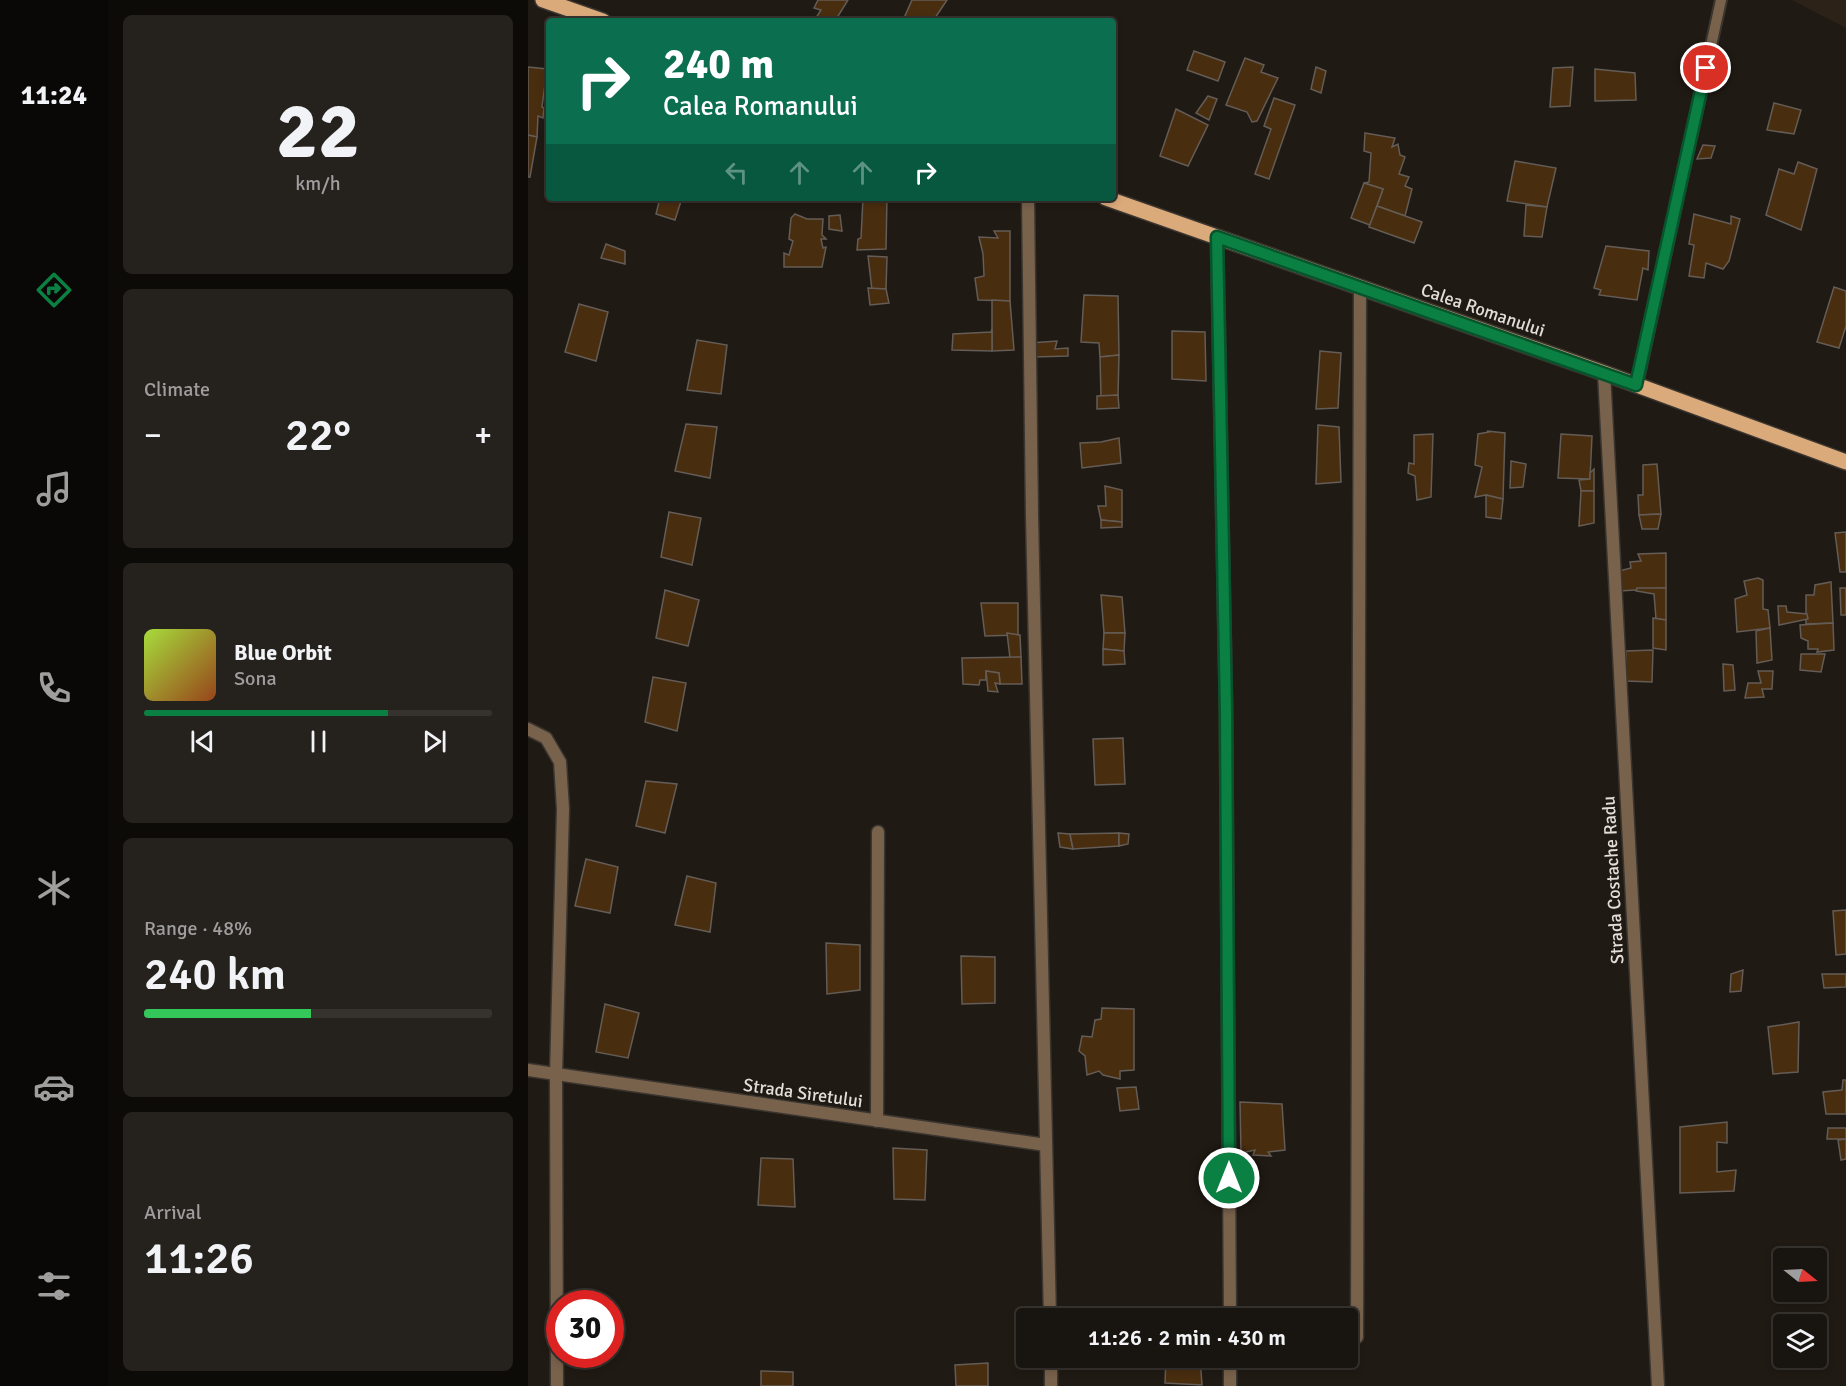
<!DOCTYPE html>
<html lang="en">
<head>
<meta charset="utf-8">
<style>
	body { margin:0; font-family:Signika,sans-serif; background:#25211d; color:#f1f3f6; height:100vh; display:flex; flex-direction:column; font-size:22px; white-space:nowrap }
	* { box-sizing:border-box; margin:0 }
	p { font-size:20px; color:#9f9e9e }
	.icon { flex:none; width:33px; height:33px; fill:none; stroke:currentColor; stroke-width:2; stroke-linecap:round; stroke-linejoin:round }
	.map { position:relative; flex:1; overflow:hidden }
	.sheet { display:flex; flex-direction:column; gap:15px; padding:15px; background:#0d0b08; width:420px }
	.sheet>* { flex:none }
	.top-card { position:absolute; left:18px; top:18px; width:570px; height:183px; border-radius:6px; box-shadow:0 3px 9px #0003,0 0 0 2px #36332f; background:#0b6e4f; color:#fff; overflow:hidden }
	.needle { width:39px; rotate:108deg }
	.controls { position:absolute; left:1245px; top:1248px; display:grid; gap:12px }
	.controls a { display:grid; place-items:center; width:54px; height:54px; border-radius:6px; background:#18140f; box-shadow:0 3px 9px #0003,0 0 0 2px #36332f; font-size:30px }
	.speed { position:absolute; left:18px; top:1290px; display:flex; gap:12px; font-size:30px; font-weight:700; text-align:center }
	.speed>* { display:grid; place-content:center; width:78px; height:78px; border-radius:50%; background:#18140f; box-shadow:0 3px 9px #0003,0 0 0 2px #36332f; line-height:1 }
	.speed .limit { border:9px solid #d22; background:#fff; color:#111 }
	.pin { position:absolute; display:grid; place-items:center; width:51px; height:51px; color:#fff; margin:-26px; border:3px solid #fff; border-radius:50%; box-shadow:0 2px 6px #0007 }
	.me { position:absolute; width:66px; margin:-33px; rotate:0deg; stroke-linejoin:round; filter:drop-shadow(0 0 4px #0008) }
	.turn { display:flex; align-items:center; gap:21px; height:126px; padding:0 18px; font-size:27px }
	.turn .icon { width:78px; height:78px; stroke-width:2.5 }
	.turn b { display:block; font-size:42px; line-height:51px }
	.lanes { display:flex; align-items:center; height:57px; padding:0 18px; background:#0003; justify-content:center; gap:30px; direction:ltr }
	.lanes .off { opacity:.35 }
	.big { font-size:45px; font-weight:600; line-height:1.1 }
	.sheet .tile { flex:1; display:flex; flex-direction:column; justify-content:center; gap:9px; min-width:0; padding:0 21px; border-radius:9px; background:#25211d }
	.sheet .dial { align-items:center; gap:0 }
	.dial b { font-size:78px; line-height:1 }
	.song { display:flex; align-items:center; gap:18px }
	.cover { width:72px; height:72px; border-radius:9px; background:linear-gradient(135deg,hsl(80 70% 55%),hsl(20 70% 35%)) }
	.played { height:6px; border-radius:3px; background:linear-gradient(90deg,#0b8043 70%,#36332f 70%) }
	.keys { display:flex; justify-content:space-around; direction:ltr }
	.heat { display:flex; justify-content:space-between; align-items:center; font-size:33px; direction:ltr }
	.charge { height:9px; border-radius:4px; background:linear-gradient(90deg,#34c759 48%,#36332f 0) }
	.trip { position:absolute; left:488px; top:1308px; width:342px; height:60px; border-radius:6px; background:#18140f; box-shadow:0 3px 9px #0003,0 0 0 2px #36332f; font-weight:600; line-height:60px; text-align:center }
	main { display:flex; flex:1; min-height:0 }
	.dock { display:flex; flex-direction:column; width:108px; justify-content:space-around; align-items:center; background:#0a0806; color:#9f9e9e }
	.dock .icon { width:42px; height:42px }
	.dock .on { color:#0b8043 }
	.dock b { font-size:27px; color:#f1f3f6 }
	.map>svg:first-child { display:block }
</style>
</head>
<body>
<main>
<nav class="dock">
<b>11:24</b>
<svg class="icon on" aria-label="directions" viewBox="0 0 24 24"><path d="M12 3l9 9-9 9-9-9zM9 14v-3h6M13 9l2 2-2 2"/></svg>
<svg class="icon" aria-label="music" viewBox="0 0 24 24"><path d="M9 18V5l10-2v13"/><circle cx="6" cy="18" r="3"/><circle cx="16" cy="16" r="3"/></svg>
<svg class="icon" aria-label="phone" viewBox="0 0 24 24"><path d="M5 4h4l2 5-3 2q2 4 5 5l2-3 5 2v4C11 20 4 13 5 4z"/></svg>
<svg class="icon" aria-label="climate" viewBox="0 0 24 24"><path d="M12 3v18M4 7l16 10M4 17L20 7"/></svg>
<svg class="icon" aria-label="car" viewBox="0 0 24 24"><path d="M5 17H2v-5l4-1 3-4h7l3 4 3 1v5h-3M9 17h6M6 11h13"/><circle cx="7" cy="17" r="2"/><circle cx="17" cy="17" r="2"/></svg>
<svg class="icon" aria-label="filters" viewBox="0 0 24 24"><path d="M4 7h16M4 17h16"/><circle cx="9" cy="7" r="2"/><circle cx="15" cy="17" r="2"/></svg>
</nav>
<section class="sheet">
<div class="tile dial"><b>22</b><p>km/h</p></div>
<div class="tile"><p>Climate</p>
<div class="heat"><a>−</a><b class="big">22°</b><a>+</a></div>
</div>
<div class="tile">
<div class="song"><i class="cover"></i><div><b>Blue Orbit</b><p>Sona</p></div></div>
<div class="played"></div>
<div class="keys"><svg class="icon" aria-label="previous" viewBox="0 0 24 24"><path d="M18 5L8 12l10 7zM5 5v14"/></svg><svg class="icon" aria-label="pause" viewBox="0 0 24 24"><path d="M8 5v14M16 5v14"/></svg><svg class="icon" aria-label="next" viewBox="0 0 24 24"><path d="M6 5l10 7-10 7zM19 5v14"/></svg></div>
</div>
<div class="tile"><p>Range · 48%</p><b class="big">240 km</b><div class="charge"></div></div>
<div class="tile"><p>Arrival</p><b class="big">11:26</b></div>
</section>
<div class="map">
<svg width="1318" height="1386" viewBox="0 0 1318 1386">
	<rect width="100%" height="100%" fill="#201a14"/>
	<path fill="#2d2218" d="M1264,0H1318V28Z"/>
	<g fill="#492d0f" stroke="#645c56" stroke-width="1.5">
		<path d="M290,0H320L307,21H286L293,10L286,8Z"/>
		<path d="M384,0H419L405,21H380L376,18Z"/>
		<path d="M666,51L697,62L690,81L659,70Z"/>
		<path d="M717,58L736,65L733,72L750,78L729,121L724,122L719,112L698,105Z"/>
		<path d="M0,67L19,69L14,107L16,108L15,118L10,116L9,137L0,135Z"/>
		<path d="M788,67L798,71L793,93L783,89Z"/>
		<path d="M1045,67L1042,106L1022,107L1025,68Z"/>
		<path d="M1067,69L1107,73L1108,100L1067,101Z"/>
		<path d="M680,96L689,99L681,120L668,113Z"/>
		<path d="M746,98L767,105L741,179L727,174L743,129L736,126Z"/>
		<path d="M1246,103L1273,110L1266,134L1239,130Z"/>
		<path d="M648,109L680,125L660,166L632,156Z"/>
		<path d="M837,133L867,138L864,147L870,144L872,155L877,157L871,174L881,177L877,186L884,189L877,216L849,206L855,189L836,183L841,182L843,153L836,151Z"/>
		<path d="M0,135L9,137L2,177H0Z"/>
		<path d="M1175,145L1187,146L1183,158L1169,159Z"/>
		<path d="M987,161L1028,168L1019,207L979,201Z"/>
		<path d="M1270,162L1289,169L1273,230L1238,215L1251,169L1266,174Z"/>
		<path d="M836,183L855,189L842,225L823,218Z"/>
		<path d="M132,198H154L147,220L128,214Z"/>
		<path d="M335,198H359L358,249L329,250L330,239L333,238Z"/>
		<path d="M998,205L1019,207L1014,237L996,236Z"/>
		<path d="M849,206L894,222L886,243L841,227Z"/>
		<path d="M267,214L279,219H295L294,235L298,239H293L295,248L298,247L294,267H256V253L261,255L265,241L261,239L263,218Z"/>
		<path d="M1166,214L1203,224V216L1212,219L1201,261L1195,269L1178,263L1176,278L1161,276L1166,245L1161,244Z"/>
		<path d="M312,215L314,231L301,229V216Z"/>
		<path d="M466,231H482V301L450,300L447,278L456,276L455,254L451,237L470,238Z"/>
		<path d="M78,244L97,251V264L73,258Z"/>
		<path d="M1078,246L1121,251L1120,270L1115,268L1109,300L1071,295L1073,290L1066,288Z"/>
		<path d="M340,256L359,257L358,289L344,290Z"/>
		<path d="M1306,287L1318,291V326L1311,348L1289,342Z"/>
		<path d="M340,288L358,289L361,303L342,305Z"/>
		<path d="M556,295L590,296L591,355L572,357L571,343L553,342Z"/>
		<path d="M464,300L482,301L486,350L464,351Z"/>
		<path d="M51,304L80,312L68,361L37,352Z"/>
		<path d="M464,329V351L424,350L425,334L463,332Z"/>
		<path d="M644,331L677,332L678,381L644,379Z"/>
		<path d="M169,340L199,345L193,394L159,390Z"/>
		<path d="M529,341L527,349L540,348V356L505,357L502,343Z"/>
		<path d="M792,351L813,353L810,408L788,409Z"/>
		<path d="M591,355L590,395L573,397L572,357Z"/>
		<path d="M590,395L591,408L569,409V396Z"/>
		<path d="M158,424L189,427L182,478L147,471Z"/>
		<path d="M790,425L811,427L813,482L788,484Z"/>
		<path d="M959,431L977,433L975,499L958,495L947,497L954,467L947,465L950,434L961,432Z"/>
		<path d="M905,434L903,497L889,500L887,476L880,473L881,463L886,464V435Z"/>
		<path d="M1033,434L1064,436L1062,479L1030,478Z"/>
		<path d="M591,438L593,463L554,468L552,443L573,442Z"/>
		<path d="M983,461L998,464L995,487L982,488Z"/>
		<path d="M1129,464L1133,514L1111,515L1110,495H1115V465Z"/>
		<path d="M1066,469V491H1053L1051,480L1062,479V473Z"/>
		<path d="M577,486L594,490V522L573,520L570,506H578Z"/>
		<path d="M1053,491H1066V523L1051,526Z"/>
		<path d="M958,495L975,499L973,519L958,517Z"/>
		<path d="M141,512L173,518L164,565L133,557Z"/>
		<path d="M1133,514L1130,529H1114L1111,515Z"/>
		<path d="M573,520L594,522V527L573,528Z"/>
		<path d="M1318,532V572H1312L1307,533Z"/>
		<path d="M1138,553V588L1092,591L1091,571L1103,568L1102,562L1113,561L1110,554Z"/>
		<path d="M1230,578L1235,580V609L1240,610L1242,628L1209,632L1207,599L1219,595L1216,581Z"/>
		<path d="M1303,582L1305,623L1278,624V595H1286L1287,585Z"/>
		<path d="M1109,588H1138V620L1128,619L1126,594L1108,591Z"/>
		<path d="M1312,588H1318V615H1313Z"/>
		<path d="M137,590L171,600L160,646L128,638Z"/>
		<path d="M573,595L594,597L597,633H576Z"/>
		<path d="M453,603H490V635L457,636Z"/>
		<path d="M1250,606H1258L1259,612L1279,614L1280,619L1251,625Z"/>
		<path d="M1125,618L1138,620V650L1125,648Z"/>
		<path d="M1305,623L1306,650L1289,652L1290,649H1280V641L1273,638L1272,625Z"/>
		<path d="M1242,628L1244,660L1229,663L1228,631Z"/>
		<path d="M479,633L492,635L493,657L482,658Z"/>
		<path d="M576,633H597L596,651L575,649Z"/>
		<path d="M575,649L596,651L597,664L575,665Z"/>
		<path d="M1125,650L1124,682L1098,681V651Z"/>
		<path d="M1273,654H1297L1293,672L1272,670Z"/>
		<path d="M493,657L494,684H472L471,673L458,671V680H452L451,685L435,684L434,658Z"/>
		<path d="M1195,664L1205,665L1207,690L1196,691Z"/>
		<path d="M458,671L471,673L472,684L467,683L470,692L460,691Z"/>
		<path d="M1230,671H1245L1244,689H1234L1236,697L1217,698L1220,683H1233Z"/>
		<path d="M125,677L158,683L149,731L117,722Z"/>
		<path d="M595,738L597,784L567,785L565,739Z"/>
		<path d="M118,781L149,784L137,833L108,826Z"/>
		<path d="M530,833L542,834L545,849L532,847Z"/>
		<path d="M591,833V846L545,849L542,834Z"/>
		<path d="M591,833L601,834L600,844L591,846Z"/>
		<path d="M58,859L90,867L82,913L47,906Z"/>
		<path d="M159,876L188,883L182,932L147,925Z"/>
		<path d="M1318,910V954L1308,955L1305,911Z"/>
		<path d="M298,943L332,945V990L299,994Z"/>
		<path d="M433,956L467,957V1003L434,1004Z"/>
		<path d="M1215,970L1213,991L1202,992L1203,974Z"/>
		<path d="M1294,974H1318V987L1296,988Z"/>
		<path d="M77,1004L111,1013L100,1058L68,1052Z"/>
		<path d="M574,1008L606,1009V1070L592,1071V1079L575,1075L571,1071L559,1075L557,1056L551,1051L554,1036L564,1037L567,1020L573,1019Z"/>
		<path d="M1271,1022L1270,1072L1245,1074L1240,1027Z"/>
		<path d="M1315,1080H1318V1114H1298L1295,1092L1314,1090Z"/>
		<path d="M608,1087L611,1109L592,1111L589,1088Z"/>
		<path d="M712,1102L754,1104L757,1150L740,1152L743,1156L725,1155L727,1150L713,1153Z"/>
		<path d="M1199,1122V1143L1189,1142V1172L1208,1170L1206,1191L1152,1193V1127Z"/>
		<path d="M1300,1128H1318V1139H1299Z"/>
		<path d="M1318,1139V1159L1313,1160L1310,1140Z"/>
		<path d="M365,1148L399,1150L397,1200L366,1199Z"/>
		<path d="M233,1158L265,1159L267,1207L230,1205Z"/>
		<path d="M638,1358H672L674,1385L637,1383Z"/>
		<path d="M460,1363V1386H428L427,1365Z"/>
		<path d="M233,1371L265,1372V1386H233Z"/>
	</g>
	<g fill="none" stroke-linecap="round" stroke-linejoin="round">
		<defs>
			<path id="lane" d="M1109,385L1193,0"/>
			<g id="street">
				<path d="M500,198L504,516L522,1318"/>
				<path d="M689,237L698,710L702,1318"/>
				<path d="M1076,373L1130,1386"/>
				<path d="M0,729L18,738L32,762L35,809L28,1075L29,1386"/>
				<path d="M0,1070L518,1145"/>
				<path d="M349,1121L350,832"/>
				<path d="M829,1337L832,287"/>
				<path d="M523,1358V1386"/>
				<path d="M702,1358V1386"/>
			</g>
			<g id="primary">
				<path d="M15,0L75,21"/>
				<path d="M578,198L1076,373L1318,462"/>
			</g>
		</defs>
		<use href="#lane" stroke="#3b3530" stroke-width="14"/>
		<use href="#street" stroke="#3b3530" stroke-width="15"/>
		<use href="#primary" stroke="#3b3530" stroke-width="18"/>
		<use href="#lane" stroke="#79624c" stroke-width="10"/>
		<use href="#street" stroke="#79624c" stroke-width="12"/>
		<use href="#primary" stroke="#dbaa7b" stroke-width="15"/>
	</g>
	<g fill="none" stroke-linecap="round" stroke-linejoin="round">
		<defs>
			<path id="route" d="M701,1178L698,710L689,237L1108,385L1178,68"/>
		</defs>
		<use href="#route" stroke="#07532c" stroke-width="15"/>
		<use href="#route" stroke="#0b8043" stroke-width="10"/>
	</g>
	<g text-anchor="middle" stroke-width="6" stroke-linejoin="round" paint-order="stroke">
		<g font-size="18" fill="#e3deda" stroke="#201a14">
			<text transform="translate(955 310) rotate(19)" y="6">Calea Romanului</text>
			<text transform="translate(1085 880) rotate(-93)" y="6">Strada Costache Radu</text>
			<text transform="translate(275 1093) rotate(8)" y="6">Strada Siretului</text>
		</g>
	</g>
</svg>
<div class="controls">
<a><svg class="needle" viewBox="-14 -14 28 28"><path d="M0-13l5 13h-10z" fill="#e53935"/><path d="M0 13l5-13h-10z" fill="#9f9e9e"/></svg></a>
<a><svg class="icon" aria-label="layers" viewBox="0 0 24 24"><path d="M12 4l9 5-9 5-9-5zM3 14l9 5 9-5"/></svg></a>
</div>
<div class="speed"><div class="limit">30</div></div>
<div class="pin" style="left:1178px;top:68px;background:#d93025"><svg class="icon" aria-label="arrive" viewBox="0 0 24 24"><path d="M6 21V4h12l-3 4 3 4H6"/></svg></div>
<svg class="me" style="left:701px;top:1178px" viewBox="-20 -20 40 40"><circle r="17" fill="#0b8043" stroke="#fff" stroke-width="3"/><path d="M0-11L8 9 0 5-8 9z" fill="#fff"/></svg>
<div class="trip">11:26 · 2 min · 430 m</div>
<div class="top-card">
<div class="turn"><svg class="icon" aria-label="right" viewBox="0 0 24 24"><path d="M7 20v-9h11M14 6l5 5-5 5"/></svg><div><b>240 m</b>Calea Romanului</div></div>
<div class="lanes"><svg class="icon off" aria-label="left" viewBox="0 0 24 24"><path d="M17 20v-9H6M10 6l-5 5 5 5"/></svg><svg class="icon off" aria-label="ahead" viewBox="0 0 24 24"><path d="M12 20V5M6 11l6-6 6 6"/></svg><svg class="icon off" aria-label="ahead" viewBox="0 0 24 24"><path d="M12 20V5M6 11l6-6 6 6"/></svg><svg class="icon" aria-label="right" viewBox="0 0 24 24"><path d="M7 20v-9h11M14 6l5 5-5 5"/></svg></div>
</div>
</div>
</main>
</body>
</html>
